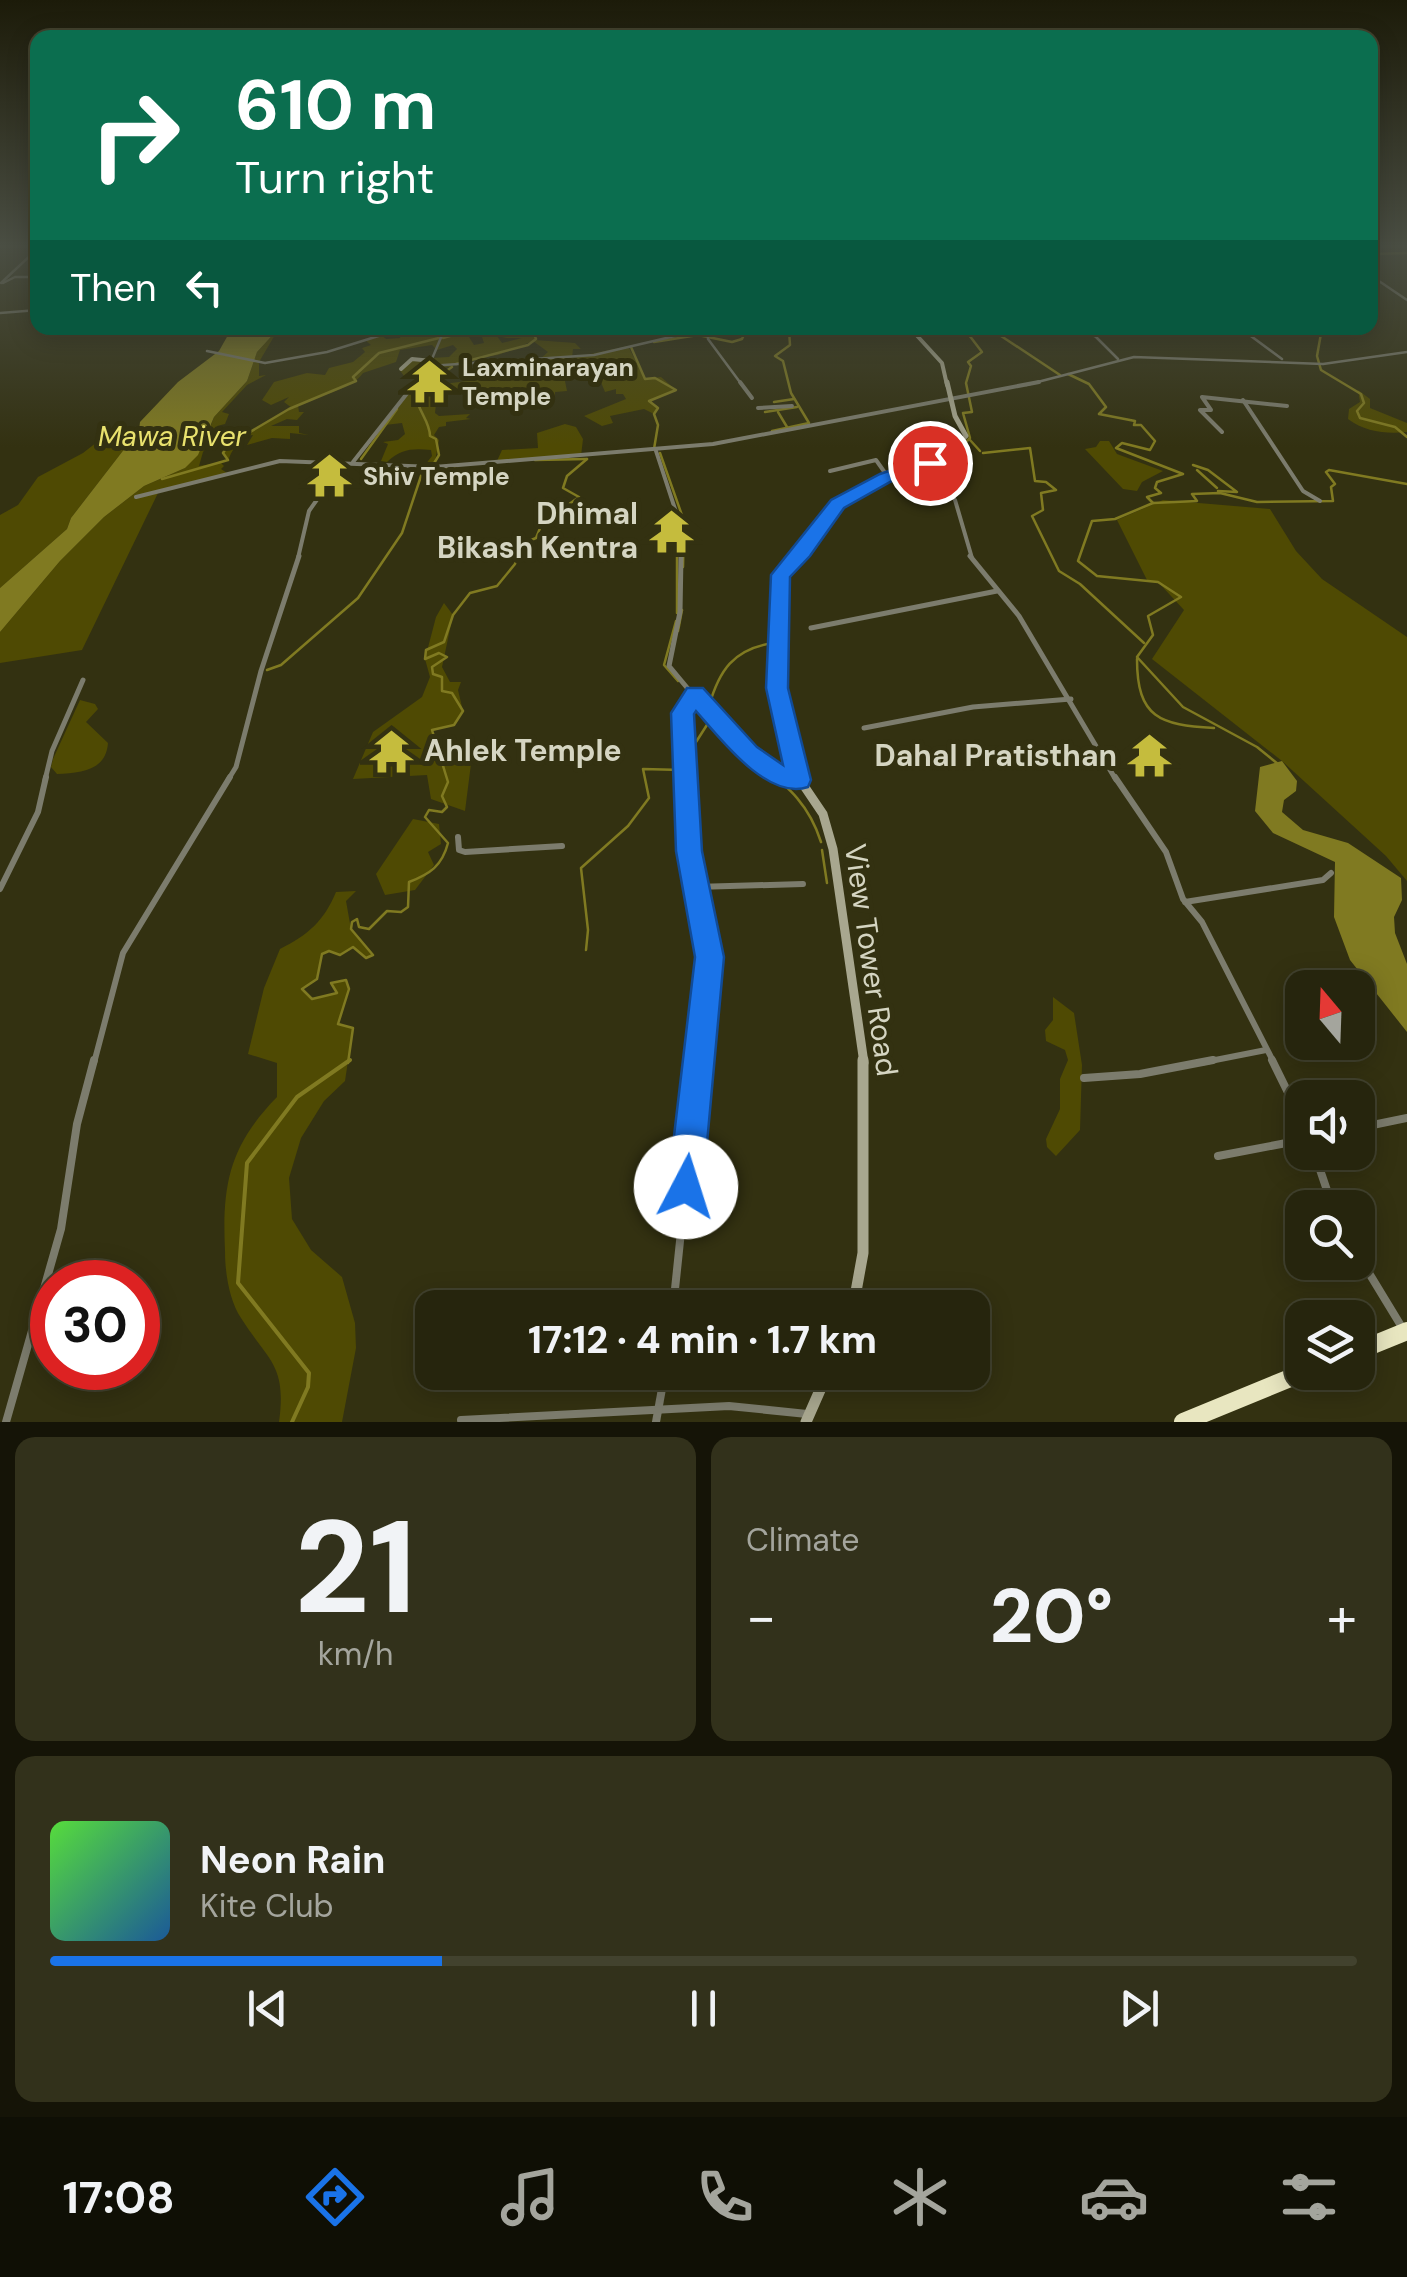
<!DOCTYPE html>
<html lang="en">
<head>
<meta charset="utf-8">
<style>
	body { margin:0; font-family:"DM Sans",sans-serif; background:#32311b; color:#f1f3f6; height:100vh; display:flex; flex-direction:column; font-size:38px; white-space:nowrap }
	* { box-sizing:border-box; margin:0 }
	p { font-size:32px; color:#a4a59d }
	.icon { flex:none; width:55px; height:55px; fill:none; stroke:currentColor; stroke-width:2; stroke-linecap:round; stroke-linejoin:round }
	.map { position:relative; height:1422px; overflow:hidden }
	.drawer { display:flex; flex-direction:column; gap:15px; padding:15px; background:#151407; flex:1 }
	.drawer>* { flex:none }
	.banner { position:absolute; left:30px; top:30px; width:1348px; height:305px; border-radius:20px; box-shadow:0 5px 25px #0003,0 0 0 2px #42422e; background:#0b6e4f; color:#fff; overflow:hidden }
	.needle { width:65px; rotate:341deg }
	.buttons { position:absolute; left:1285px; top:970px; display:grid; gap:20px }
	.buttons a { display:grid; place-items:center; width:90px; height:90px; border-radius:20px; background:#26250d; box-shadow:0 5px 25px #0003,0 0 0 2px #42422e; font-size:50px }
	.speed { position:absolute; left:30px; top:1260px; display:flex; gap:20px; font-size:50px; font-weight:700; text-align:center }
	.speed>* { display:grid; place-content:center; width:130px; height:130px; border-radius:50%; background:#26250d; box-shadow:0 5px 25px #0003,0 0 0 2px #42422e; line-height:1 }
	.speed .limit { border:15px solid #d22; background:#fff; color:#111 }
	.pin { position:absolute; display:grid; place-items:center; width:85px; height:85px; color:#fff; margin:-42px; border:5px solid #fff; border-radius:50%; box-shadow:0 2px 10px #0007 }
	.me { position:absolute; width:110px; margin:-55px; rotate:5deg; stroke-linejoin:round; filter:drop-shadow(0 0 8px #0008) }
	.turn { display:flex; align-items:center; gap:35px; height:210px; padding:0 40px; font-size:45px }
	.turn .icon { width:130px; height:130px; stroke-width:2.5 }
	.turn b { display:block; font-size:70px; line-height:85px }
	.then { display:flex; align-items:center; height:95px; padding:0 40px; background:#0003; gap:20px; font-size:38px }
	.big { font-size:75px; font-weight:800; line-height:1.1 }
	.drawer .card { flex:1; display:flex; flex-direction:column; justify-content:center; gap:15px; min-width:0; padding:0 35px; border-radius:20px; background:#32311b }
	.drawer .dial { align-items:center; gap:0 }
	.dial b { font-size:130px; line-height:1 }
	.song { display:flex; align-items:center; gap:30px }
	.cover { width:120px; height:120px; border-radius:15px; background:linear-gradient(135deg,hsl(110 70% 55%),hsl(210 70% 35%)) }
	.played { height:10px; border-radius:5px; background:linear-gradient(90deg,#1a73e8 30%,#42422e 30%) }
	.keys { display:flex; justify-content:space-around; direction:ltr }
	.heat { display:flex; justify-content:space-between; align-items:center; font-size:55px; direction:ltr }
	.drawer .tiles { flex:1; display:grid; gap:15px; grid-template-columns:1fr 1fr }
	.card:last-child { grid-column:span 2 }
	.trip { position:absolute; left:415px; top:1290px; width:575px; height:100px; border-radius:20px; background:#26250d; box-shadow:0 5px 25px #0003,0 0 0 2px #42422e; font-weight:800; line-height:100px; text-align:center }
	.tabs { display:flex; height:160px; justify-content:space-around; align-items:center; background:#0f0f05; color:#a4a59d }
	.tabs .icon { width:70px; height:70px }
	.tabs .current { color:#1a73e8 }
	.tabs b { font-size:45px; color:#f1f3f6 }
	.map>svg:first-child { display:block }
</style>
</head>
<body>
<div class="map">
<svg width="1407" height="1422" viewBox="0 0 1407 1422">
	<rect width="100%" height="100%" fill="#333111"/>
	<g fill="#4f4a03">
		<path d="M279,328L259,362V376L266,375L247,385L222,412L229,414L225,424L217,426L219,431L203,452L199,466L225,462L221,463L224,466L221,469L227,473L158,493L82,650L0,663V632L60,561L104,517L144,486L185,468L205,441L214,417L247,381L257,352Z"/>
		<path d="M419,328H433L432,334H442L445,328H477L458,335L469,337L474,345L484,343L482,337L497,336L502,343L522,338H502L531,332L521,331V328H542L534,333L535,340L575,343L581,349H573L572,358L628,346L645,379L661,377L676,390L650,400L658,408L654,414L644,409L610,416L613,423L602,426L584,416L626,399L623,394H616V389L605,392L598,375L590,370L603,366L610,374L619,372L605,359L581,367V374L564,376L567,391L555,392V396L507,394L504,399L476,401L478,394L438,392L440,403L436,404L435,413L439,416L470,414L466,418L471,419L446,422V426L439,427L434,435L439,440L434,467L403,466L425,465L432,456L431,450C413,448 400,449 387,462L381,461L388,444L383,442L398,440L405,434L402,423L385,425L412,388L475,380L481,371L490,370L491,364L539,360L548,352L533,341L498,355L462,360L451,367L413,369L404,376L399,369L412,359L449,357L457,349L453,345L437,350L432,345L400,350L396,362L363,373C351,390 322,394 298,405L299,412H304L297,420L287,419L271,426H299V433L309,435L290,433V439L272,438L247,445L253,435C243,435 231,450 229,459L223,453C231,439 276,417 292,408L284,402L289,397L271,405L262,400L274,382L307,373L325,375L329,368L353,362L365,352L362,348L371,345L365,340L380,334L386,339L400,338L402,332Z"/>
		<path d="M1358,390L1370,399V408L1407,423V432C1386,434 1365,432 1348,419L1349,409L1360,402Z"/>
		<path d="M565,424L576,427L583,439L581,456L497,461L502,450L538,448L537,433Z"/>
		<path d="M139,430L71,518L67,529L0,588V515L18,505L38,477L83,453L110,432Z"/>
		<path d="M1100,441H1109L1117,454L1163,471L1142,482L1137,491L1123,489L1085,449L1096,447Z"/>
		<path d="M1163,500L1270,509L1296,551L1322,579L1407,637V881L1386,856L1282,761L1152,659L1184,610L1158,582L1147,580L1117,520Z"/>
		<path d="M444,603L453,615L442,667L450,682H461L458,690L463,711L454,725L432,731L436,744L456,757L472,756L465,811L431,799L427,775L353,779L373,732L422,697L430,677L425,659L436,617Z"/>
		<path d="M80,700L95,704L98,709L86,722L108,743C106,771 80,773 57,774L51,767L53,759Z"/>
		<path d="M413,819L439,824L441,844L428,852L434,865L415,890L385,895L376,874Z"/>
		<path d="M356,891L346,901L351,929L373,955L366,958L353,947L340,955L329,951L323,953L317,979L302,989L312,999L336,993L331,983L346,980L349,989L339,1023L353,1028L345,1081L324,1101L301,1138L289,1178L292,1219L311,1250L342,1277L355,1323L356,1348L342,1422H279C287,1364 268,1361 241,1318C229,1300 225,1272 225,1251C222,1185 229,1146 277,1097V1063L248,1054L264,988L280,949C308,935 324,921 336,892Z"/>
		<path d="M1053,997L1074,1013L1082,1065L1080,1130L1056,1156L1047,1147L1046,1139L1060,1109V1079L1068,1060L1065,1050L1046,1041L1045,1030L1053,1020Z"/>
	</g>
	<g fill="#807a21">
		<path d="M232,328H279L257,352L247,381L214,417L198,455L185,468L144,486L104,517L60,561L0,632V588L67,529L71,518L139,430L140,422L178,382L219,351Z"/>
		<path d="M1282,761L1297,781L1296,791L1284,800L1282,812L1303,830L1348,843L1401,878L1402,900L1394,917L1395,933L1407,964V1032L1350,960L1334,917L1335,862L1273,833L1255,811L1260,767Z"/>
	</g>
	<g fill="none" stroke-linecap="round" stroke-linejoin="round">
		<g stroke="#807a21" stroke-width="2.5">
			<path d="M1370,254L1407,253"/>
			<path d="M989,328L1060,375"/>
			<path d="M1322,328L1317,356L1321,370L1361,394L1364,403L1357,411L1360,418L1395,427L1407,437"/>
			<path d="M444,337L447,328"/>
			<path d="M443,338L477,328H474"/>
			<path d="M654,342L698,335L732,342L742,339L747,328"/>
			<path d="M631,347L645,379L655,378L676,390L649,401L658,408L654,414L658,425L654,449"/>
			<path d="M456,364L528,345L536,339L533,331L542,328"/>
			<path d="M1068,374L1089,384L1106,407L1099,414L1135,421L1134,425H1141L1155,441L1150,450L1122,443L1116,448L1183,474L1157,482L1155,488L1161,493L1147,497L1153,503L1115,519L1092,521L1078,561L1097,576L1158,582L1181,597L1148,616L1153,635L1137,657L1183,707L1257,747L1278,764"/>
			<path d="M774,402L794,399"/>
			<path d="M765,412L797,407"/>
			<path d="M778,412L787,427"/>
			<path d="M772,431L809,423L791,393L783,361L775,356L790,345L789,330L812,328"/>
			<path d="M970,440L980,451"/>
			<path d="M660,453L684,521L683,567"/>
			<path d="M983,453L1030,448L1035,481L1046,482L1056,490L1041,493L1043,510L1032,516L1059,571L1080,584L1144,643"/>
			<path d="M361,459L397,409"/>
			<path d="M535,460L587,459"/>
			<path d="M932,464L950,458L970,438L963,413L972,412L966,383L971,366L968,362L982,352L969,335L971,328"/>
			<path d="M433,465L439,455L436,439L430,436C430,421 417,410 415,393L452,367"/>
			<path d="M1193,465L1208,470L1237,492L1218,491"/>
			<path d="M435,469L457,467"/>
			<path d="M915,470L925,466"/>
			<path d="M1197,470L1217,488"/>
			<path d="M162,479L228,460L223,453L228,445L289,409L356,381L353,377L379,353L439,338"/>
			<path d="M1153,503L1197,501L1192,494L1220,493L1257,502L1333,501L1331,487L1335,484L1326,472L1329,470L1407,484"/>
			<path d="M818,535L845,503"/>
			<path d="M677,542V613"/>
			<path d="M676,621L664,665L678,681"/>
			<path d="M678,631L682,610"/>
			<path d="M1137,659C1137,718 1160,725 1214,728"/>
			<path d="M267,670L281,665L358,598L402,533L423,470L431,469"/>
			<path d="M696,698L712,717L689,753L685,714Z"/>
			<path d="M709,706C719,671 733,649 773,643L774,575L832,504L875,479L923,461"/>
			<path d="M733,740C770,777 804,789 821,842"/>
			<path d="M681,747L676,726L690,695"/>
			<path d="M822,850L827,883"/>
			<path d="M687,854L706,952"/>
			<path d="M586,950L588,930L581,868L628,826L649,798L643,769L682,770"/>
			<path d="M348,1063L353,1028L338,1024L349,989L346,980L331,983L337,993L312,999L302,989L317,979L322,954L329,951L340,955L353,947L366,958L373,955L351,929L352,922L357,919L359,927L369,929L387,911L401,912L408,907L409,882C430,874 442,866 448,843L425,817L429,810L442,812L447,807L442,796L448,782L432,730L454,725L463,711L452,693L442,691V677L433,674L432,667L447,657L439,653L425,659L426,650L444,642L453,615L470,593L497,586L515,564L519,545L536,538L543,521L563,519L565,507L579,497L563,488L567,476L587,459"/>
		</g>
		<path stroke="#807a21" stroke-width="4" d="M292,1422L308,1387L309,1373L238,1283L247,1163L297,1097L350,1060"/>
		<g stroke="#7c7c6d" stroke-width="2.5">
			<path d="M1370,275L1407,300"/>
			<path d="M1,283L34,252"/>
			<path d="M3,283L15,277H38"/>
			<path d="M0,313L38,310"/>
			<path d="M708,328V339L742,385"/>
			<path d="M1078,328L1096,337L1118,359"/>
			<path d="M1240,328L1282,359"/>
			<path d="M207,351L265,363L327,352L404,328"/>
			<path d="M429,366L594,355L709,328"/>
			<path d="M414,385L429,366L445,328"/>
			<path d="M1026,385L1134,357L1323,364L1407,352"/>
		</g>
		<g stroke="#7c7c6d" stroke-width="4">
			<path d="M740,382L752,398"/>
			<path d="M1243,400L1303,491L1320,501"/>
			<path d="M758,408L792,406"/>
			<path d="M1222,432L1200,410H1211L1202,397L1287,406"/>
			<path d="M898,446L914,467"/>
			<path d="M656,451L676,512L681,558"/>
			<path d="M353,462L416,382"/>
			<path d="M930,463L955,500L972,558"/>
			<path d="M830,471L876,460L888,477"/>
			<path d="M136,497L280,461L434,467L713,444L1039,382"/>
			<path d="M298,558L309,511L343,463"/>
		</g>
		<g stroke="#7c7c6d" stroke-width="5">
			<path d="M681,556L680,612L669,666C705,709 742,758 796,779"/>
			<path d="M970,556L1019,616L1116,780"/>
			<path d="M811,628L997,591"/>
			<path d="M864,728L973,707L1071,699"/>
			<path d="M45,780L52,751L83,680"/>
			<path d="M228,780L236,767L261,671L299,556"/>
			<path d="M685,780L681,722L695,694"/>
		</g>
		<g stroke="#7c7c6d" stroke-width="6">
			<path d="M684,777L689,851L710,957L699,1063"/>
			<path d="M792,777L796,779"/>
			<path d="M1115,777L1166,852L1183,899L1202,922L1274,1063"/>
			<path d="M458,837L459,850L465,852L562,846"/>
			<path d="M695,887L803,884"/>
			<path d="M0,889L38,812L46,777"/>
			<path d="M1185,902L1323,880L1331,873"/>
			<path d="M94,1063L123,953L230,777"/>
			<path d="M1200,1063L1266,1050"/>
		</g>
		<g stroke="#7c7c6d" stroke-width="8">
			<path d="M1272,1060L1302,1121"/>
			<path d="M1084,1078L1140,1074L1213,1060"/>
			<path d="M1358,1128L1407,1118"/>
			<path d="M1314,1152L1333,1208"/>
			<path d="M1218,1156L1302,1140"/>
			<path d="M1358,1255L1403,1329"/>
			<path d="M482,1297L558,1305"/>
			<path d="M673,1308L699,1060"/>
			<path d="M461,1420L729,1406L807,1414"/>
			<path d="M6,1422L61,1229L77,1124L94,1060"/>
			<path d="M656,1422L665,1372"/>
		</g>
		<g stroke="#a8a78f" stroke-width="4">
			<path d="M910,328L942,363L947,385"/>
			<path d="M534,356V360"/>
			<path d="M401,369L412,359L432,361"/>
		</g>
		<path stroke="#a8a78f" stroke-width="5" d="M798,558C814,542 822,515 841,502C880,474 932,470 966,436L955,416L947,382"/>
		<path stroke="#a8a78f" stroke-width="8" d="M799,780L780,708L777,653L781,575L800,556"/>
		<path stroke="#a8a78f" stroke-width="9" d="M798,777L823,814L833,849L864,1063"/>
		<g stroke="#a8a78f" stroke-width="11">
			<path d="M853,1308L863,1253V1060"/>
			<path d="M806,1422L828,1372"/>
		</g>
		<g stroke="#e8e6c0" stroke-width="18">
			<path d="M1358,1351L1407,1331"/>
			<path d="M1183,1422L1305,1372"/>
		</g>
	</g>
	<linearGradient id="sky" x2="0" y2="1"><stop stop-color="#1c1b09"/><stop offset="0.55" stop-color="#4a4e43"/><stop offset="1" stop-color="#4a4e43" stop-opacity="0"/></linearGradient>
	<rect width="1407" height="447" fill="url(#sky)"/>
	<path fill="#1a73e8" stroke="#114b97" stroke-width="2.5" d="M924,459L938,463L892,481L844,508L810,556L790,577L788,688L811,780L808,787C767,801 719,737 696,711L694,714L702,851L724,957L703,1187L698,1199L686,1204L673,1199L668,1187L695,957L676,851L671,713L687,688H703L757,747L783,765L766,688L771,575L831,500L880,474Z"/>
	<defs>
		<symbol id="temple-bare" viewBox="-9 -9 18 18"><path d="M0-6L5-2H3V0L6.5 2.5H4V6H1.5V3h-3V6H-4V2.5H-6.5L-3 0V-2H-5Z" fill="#c5bc3d" stroke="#333111" stroke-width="2.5" paint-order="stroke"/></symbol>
	</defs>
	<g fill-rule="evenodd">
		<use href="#temple-bare" x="398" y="350" width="63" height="63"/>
		<use href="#temple-bare" x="298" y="444" width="63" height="63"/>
		<use href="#temple-bare" x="640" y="500" width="63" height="63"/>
		<use href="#temple-bare" x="360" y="720" width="63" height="63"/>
		<use href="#temple-bare" x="1118" y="724" width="63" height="63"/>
	</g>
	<g text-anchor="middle" stroke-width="10" stroke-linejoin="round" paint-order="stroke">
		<g font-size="25" font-weight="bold" fill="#d5d5c2" stroke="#333111" text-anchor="start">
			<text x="462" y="376">Laxminarayan<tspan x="462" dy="29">Temple</tspan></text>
			<text x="363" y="485">Shiv Temple</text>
		</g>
		<g font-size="28" font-style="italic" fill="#e9e26e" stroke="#333111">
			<text x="172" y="446">Mawa River</text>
		</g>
		<g font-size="30" font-weight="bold" fill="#d5d5c2" stroke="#333111" text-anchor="end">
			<text x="638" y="524">Dhimal<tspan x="638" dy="34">Bikash Kentra</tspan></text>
			<text x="424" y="761" text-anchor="start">Ahlek Temple</text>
			<text x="1117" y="766">Dahal Pratisthan</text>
		</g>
		<g font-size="30" fill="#d5d5c2" stroke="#333111">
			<text transform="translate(871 960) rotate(82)" y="10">View Tower Road</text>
		</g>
	</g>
</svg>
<div class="buttons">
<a><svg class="needle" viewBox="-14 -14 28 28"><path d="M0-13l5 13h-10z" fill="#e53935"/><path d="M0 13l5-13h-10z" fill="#a4a59d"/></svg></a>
<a><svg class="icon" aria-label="sound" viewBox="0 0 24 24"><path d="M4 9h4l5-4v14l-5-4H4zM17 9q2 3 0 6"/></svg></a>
<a><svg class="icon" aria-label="search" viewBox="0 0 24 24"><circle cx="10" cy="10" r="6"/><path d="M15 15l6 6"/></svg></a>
<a><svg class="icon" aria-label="layers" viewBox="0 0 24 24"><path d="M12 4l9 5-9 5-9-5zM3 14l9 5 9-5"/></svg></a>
</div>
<div class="speed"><div class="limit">30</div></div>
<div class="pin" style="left:930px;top:463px;background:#d93025"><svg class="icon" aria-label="arrive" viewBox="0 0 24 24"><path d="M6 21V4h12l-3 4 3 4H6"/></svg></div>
<svg class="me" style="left:686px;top:1187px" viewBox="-20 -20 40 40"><circle r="19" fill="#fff"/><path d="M0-13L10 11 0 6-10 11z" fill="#1a73e8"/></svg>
<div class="trip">17:12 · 4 min · 1.7 km</div>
<div class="banner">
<div class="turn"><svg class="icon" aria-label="right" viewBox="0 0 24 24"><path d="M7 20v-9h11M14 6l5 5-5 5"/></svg><div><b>610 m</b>Turn right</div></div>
<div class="then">Then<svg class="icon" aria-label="left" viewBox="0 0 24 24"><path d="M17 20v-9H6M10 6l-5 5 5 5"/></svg></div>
</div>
</div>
<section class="drawer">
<div class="tiles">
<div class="card dial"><b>21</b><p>km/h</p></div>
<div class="card"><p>Climate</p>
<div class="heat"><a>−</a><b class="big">20°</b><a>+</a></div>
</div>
<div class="card">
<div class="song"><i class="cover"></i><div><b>Neon Rain</b><p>Kite Club</p></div></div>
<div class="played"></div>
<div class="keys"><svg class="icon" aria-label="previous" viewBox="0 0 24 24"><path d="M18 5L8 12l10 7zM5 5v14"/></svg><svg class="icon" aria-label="pause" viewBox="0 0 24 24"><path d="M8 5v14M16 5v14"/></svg><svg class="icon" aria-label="next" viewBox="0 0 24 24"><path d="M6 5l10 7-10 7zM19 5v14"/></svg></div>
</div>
</div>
</section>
<nav class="tabs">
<b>17:08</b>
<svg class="icon current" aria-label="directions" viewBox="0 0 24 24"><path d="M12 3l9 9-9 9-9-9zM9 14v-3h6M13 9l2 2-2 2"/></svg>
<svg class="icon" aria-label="music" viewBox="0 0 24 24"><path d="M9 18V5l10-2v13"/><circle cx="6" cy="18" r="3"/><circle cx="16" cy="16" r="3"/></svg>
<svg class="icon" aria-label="phone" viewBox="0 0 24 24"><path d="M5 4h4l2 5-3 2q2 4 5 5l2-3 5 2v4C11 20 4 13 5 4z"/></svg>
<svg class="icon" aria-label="climate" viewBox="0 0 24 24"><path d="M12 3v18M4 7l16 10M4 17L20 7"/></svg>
<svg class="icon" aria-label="car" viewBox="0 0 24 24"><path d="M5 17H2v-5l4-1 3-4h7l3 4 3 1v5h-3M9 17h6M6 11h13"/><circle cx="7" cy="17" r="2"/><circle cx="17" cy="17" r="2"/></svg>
<svg class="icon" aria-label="filters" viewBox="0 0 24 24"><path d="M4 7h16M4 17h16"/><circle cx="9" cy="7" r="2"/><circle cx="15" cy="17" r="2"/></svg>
</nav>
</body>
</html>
